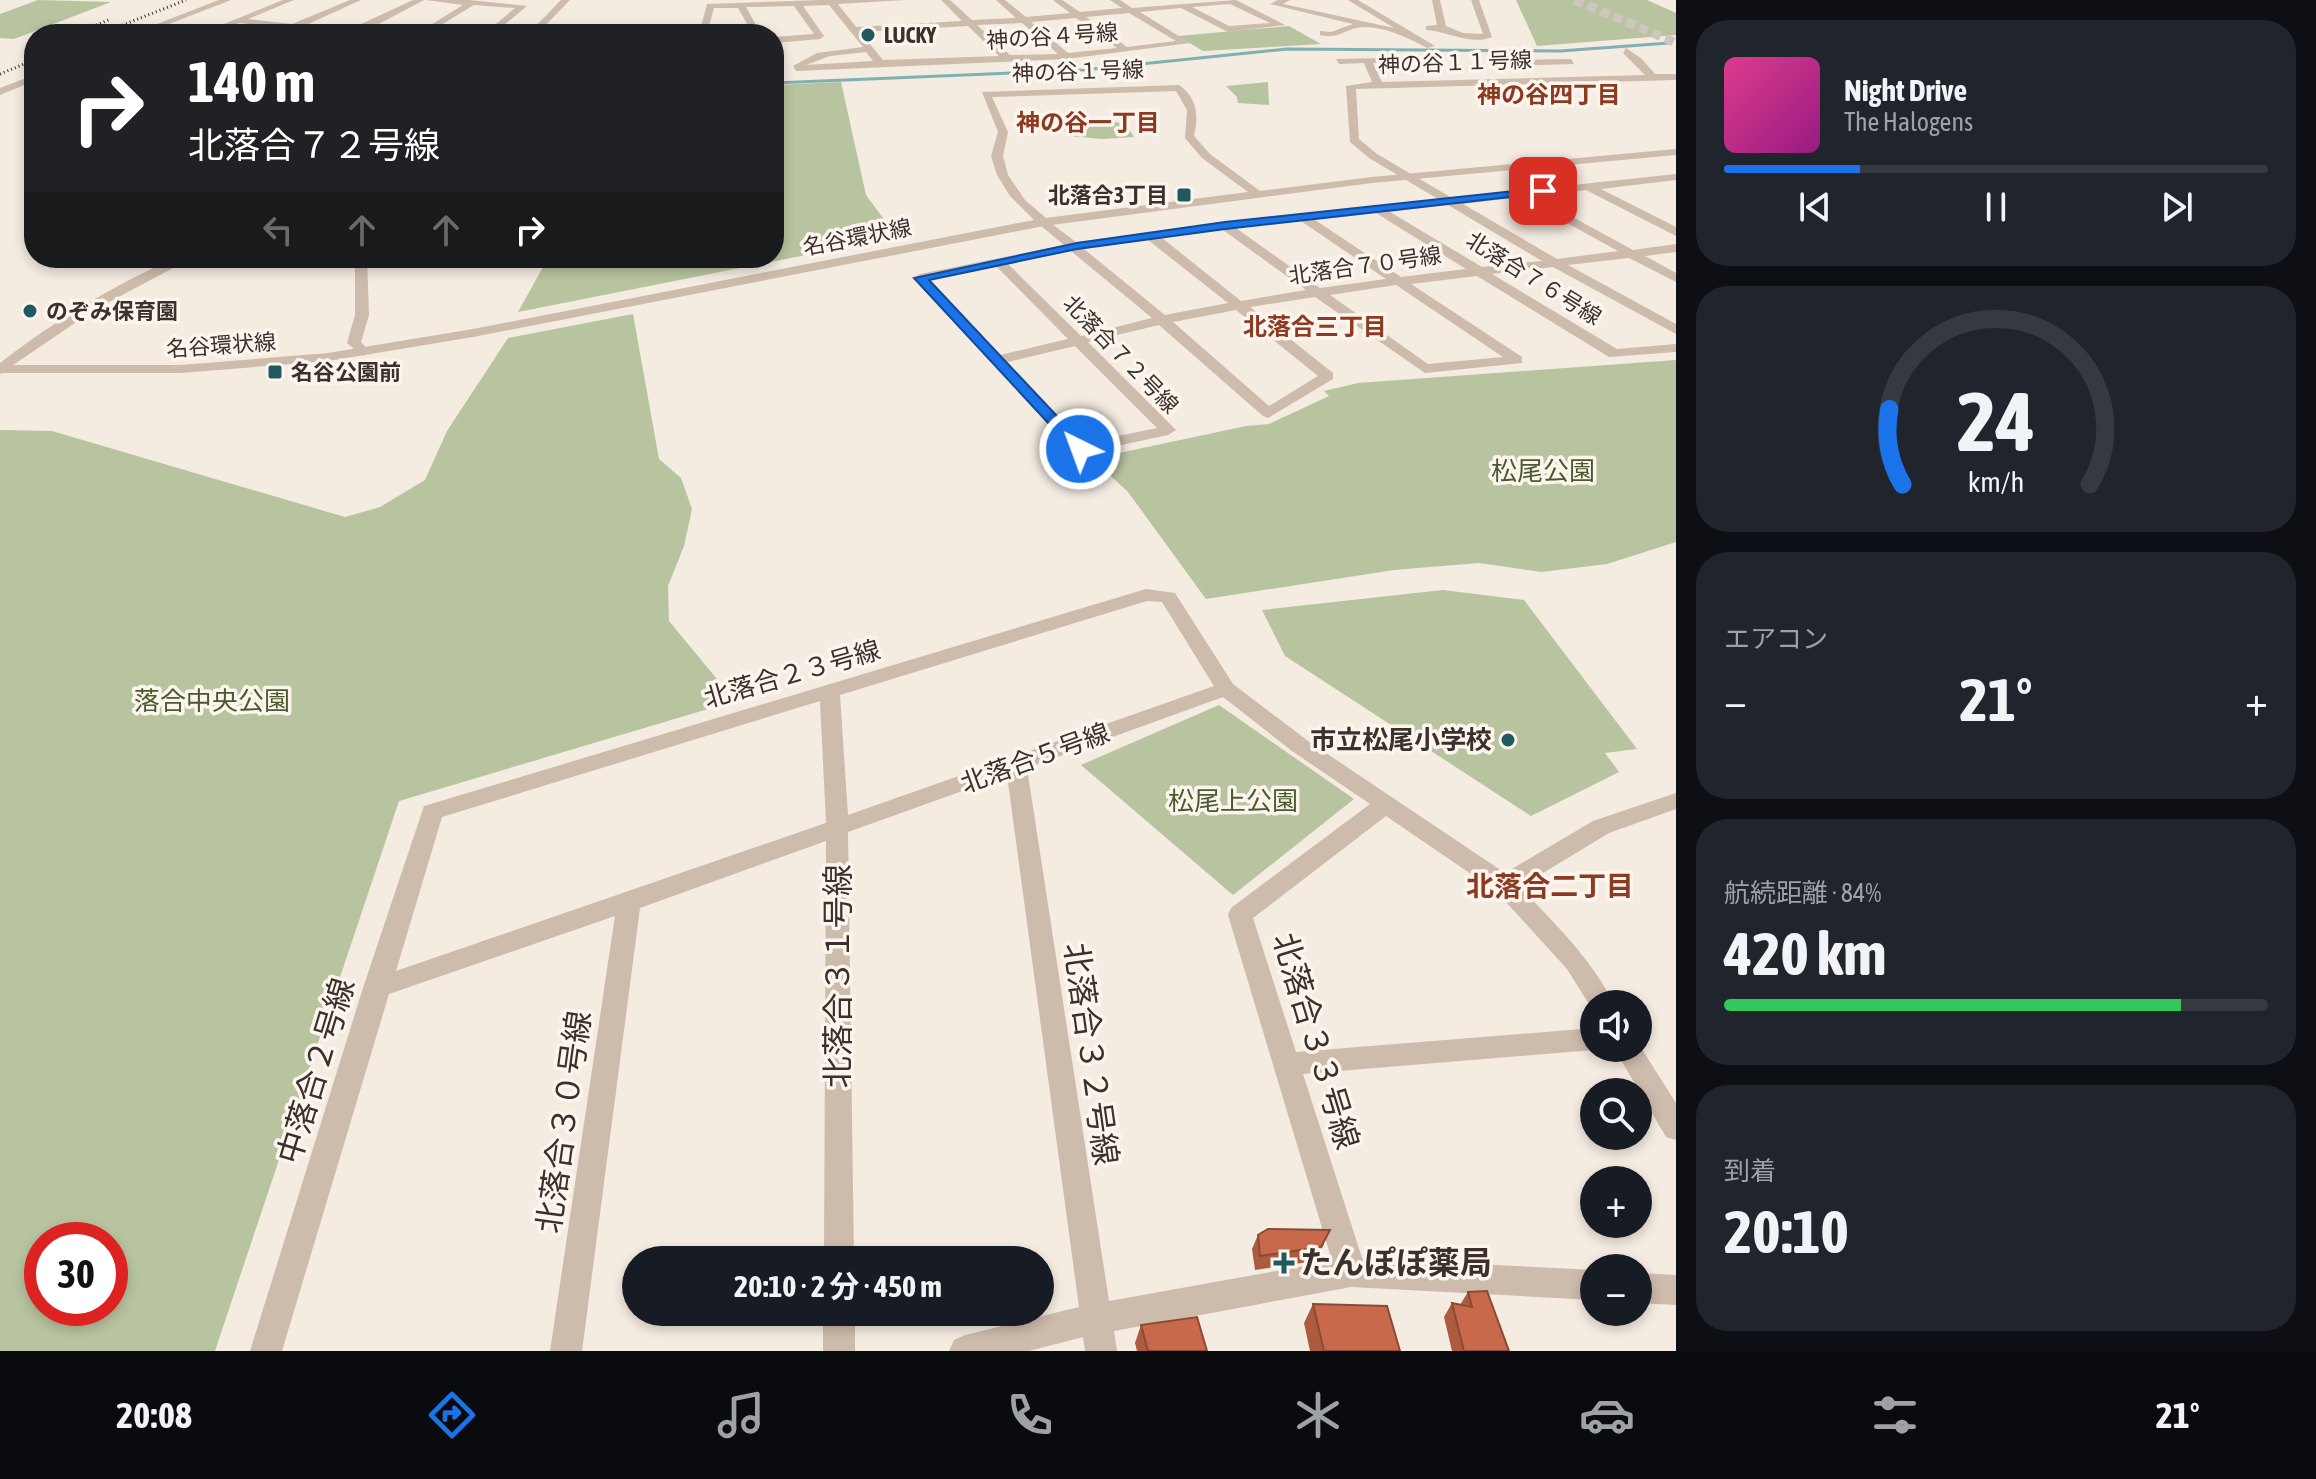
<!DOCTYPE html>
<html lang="ja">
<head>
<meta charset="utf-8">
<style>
	body { margin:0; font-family:"Asap Condensed","Noto Sans JP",sans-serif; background:#20242c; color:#f1f3f6; height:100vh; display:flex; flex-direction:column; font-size:30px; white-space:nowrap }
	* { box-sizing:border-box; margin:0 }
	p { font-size:26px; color:#9ea1a6 }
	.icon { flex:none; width:44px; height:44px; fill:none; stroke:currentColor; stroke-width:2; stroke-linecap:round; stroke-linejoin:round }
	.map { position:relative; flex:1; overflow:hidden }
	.sheet { display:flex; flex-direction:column; gap:20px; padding:20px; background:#0d0f14; width:640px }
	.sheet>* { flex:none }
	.top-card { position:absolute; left:24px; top:24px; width:760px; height:244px; border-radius:32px; box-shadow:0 4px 12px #0003; background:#202124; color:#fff; overflow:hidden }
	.buttons { position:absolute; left:1580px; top:990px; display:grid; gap:16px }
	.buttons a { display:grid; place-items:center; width:72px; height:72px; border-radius:50%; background:#171b24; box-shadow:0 4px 12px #0003; font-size:40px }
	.speed { position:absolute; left:24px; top:1222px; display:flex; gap:16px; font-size:40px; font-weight:700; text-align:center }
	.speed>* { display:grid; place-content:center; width:104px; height:104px; border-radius:50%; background:#171b24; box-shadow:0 4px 12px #0003; line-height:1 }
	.speed .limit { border:12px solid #d22; background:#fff; color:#111 }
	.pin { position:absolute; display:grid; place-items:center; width:68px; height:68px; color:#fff; margin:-34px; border-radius:16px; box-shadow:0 4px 12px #0006 }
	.me { position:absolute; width:88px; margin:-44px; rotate:318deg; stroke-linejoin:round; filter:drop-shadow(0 0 6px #0008) }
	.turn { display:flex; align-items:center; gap:28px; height:168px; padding:0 32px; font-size:36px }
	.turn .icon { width:104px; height:104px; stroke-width:2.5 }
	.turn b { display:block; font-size:56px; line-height:68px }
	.lanes { display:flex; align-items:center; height:76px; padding:0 32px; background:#0003; justify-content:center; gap:40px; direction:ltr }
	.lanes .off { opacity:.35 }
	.big { font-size:60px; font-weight:700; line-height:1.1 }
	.sheet .card { flex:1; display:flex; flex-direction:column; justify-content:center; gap:12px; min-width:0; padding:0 28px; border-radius:32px; background:#20242c }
	.sheet .dial { align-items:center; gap:0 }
	.dial svg { height:208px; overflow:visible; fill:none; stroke:#363941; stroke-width:7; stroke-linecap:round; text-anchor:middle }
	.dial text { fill:#f1f3f6; stroke:none }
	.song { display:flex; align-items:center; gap:24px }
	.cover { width:96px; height:96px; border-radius:12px; background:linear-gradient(135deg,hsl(330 70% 55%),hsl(310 70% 35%)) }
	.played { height:8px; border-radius:4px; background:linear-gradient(90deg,#1a73e8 25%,#363941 25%) }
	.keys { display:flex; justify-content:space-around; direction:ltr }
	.heat { display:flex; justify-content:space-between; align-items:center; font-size:44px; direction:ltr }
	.charge { height:12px; border-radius:6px; background:linear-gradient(90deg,#34c759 84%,#363941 0) }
	.trip { position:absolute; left:622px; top:1246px; width:432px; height:80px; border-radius:40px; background:#171b24; box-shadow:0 4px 12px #0003; font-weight:700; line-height:80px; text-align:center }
	.menu { display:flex; height:128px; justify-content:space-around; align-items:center; background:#090b0e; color:#9ea1a6 }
	.menu .icon { width:56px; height:56px }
	.menu .current { color:#1a73e8 }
	.menu b { font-size:36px; color:#f1f3f6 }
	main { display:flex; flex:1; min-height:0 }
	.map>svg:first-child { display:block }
</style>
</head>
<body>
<main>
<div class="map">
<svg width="1676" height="1351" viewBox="0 0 1676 1351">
	<rect width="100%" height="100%" fill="#f4ebe1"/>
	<g fill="#b8c4a0" fill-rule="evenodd">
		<path d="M38,0L111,2L14,39L0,38V14Z"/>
		<path d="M1516,0H1647L1676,13V35L1537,46Z"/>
		<path d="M1289,26L1321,44L1203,51L1178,36Z"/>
		<path d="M841,82L866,195L897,237L518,312L548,258H774V85Z"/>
		<path d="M1268,82L1269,105L1238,103L1237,97L1226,86Z"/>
		<path d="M1110,122L1125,123L1134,137L1103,139L1068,136L1061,124Z"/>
		<path d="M633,314L659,459L681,478L692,509L684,546L668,586L669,621L735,701L399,801L215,1351H0V430L52,431L345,517L380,507L425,480L447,431L508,338ZM42,1240H110V1308H42Z"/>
		<path d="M1676,360V542L1607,564L1541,572L1479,563L1394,570L1206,599L1128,492L1100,466L1105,462L1104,459L1119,453L1246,426L1269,424L1329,396L1324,391L1358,383Z"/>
		<path d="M1443,590L1524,600L1637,749L1605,753L1619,772L1531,816L1285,656L1262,610Z"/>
		<path d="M1219,705L1354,799L1233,895L1081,765Z"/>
	</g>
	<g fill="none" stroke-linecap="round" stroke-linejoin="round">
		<path stroke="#7fb0b2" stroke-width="3" d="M774,83L1083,70L1287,49L1560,51L1669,43"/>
		<path stroke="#cfc6bd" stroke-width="9" stroke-dasharray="9 5" stroke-linecap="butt" d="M1575,0L1676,43"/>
		<g fill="#cdbbac" fill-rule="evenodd">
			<path d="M283,0H294L248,19L292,24L350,0H361L304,26L348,30L413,0H424L360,34H332L239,23L211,34H199Z"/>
			<path d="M426,0H469L527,6L493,34H484L515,8L474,5L426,34H416L463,5Z"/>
			<path d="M561,0H570L537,34H528Z"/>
			<path d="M821,0H905L838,4L856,27L962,21L941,0H950L972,20L1016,18L996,0H1005L1026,17L1070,13L1053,0H1062L1080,12L1122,8L1110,0H1120L1132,8L1236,0L1285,25L1228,32L1181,8L1140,12L1190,43L1066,59L796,71L793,66L817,53L863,47L829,5L803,6L824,36L820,39L774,43V37L814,34L794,6L746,7L761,34H753L738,8H714L707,34H699L707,4ZM1230,4L1270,23L1229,26L1192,7ZM1129,13L1176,41L1127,47L1086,17ZM1076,18L1117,48L1068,53L1031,22ZM1022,23L1058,54L1010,55L977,25ZM968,26L999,56L883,60L860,32ZM866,52L873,61L806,65L830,56Z"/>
			<path d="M1278,0H1290L1283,4L1394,28L1348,0H1358L1435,46L1427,48C1409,38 1385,27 1364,27C1347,27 1340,40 1320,35V31L1331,32L1353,24L1270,4Z"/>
			<path d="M1432,0H1440L1446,26L1463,33L1483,34L1471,0H1479L1492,37C1472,46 1447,31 1426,30V26L1437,25Z"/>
			<path d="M1626,48L1642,59L1655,74H1676V80L1356,89L1359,139L1377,154L1452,198L1676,174V180L1601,189L1676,227V236L1586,190L1534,196L1633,250L1676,244V252L1645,256L1676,273V282L1629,258L1568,265L1676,324V334L1553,267L1492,274L1617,349L1676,344V352L1609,357L1477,276L1411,284L1522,357V363L1425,373L1315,297L1250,307L1333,373V379L1268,418L1263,416L1159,325L1088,342L1176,430L1168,435L1080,454L1074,452L913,278L920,274L1064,245L1040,225L1038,222L1044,218L1076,242L1438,199L1369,158L1350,142L1346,86L1372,82L1364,63L1339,64L1336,59L1434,57L1439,60L1434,63H1373L1382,82L1645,75L1623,53ZM1520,197L1618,251L1557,259L1463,204ZM1448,205L1542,261L1482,267L1390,212ZM1376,213L1466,269L1401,277L1315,220ZM1301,221L1386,279L1320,288L1236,228ZM1223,230L1306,290L1241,301L1162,238ZM1148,240L1228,303L1165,315L1084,249ZM1071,251L1152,318L1081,336L1008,264ZM996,266L1068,339L1000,355L929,280ZM1396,285L1503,357L1428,364L1330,295ZM1236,310L1318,376L1269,406L1173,322ZM1075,346L1157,428L1084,443L1007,362Z"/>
			<path d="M1571,59L1574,64L1507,66L1502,63L1507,60Z"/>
			<path d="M175,258H192L94,310L0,374V363C54,321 112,286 175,258Z"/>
			<path d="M355,258H367L369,315L361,342L370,352L363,356L347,343L355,315Z"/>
			<path d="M1146,589L1175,593L1233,684L1308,741L1505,873L1593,821L1676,793V809L1609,833L1520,887C1555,924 1591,958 1614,1004H1594V1012L1567,969L1496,891L1386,816L1253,918L1296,1052L1594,1028V1048H1600L1594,1050L1303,1074L1362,1258L1594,1270V1300L1351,1287L1114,1331L1117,1351H1085L1083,1337L1029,1351H949L954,1340L965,1335L1079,1307L1007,775L848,832L854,1260H824L826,841L640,908L582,1351H550L615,916L389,994L282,1351H250L363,988L424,806ZM1147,601L1162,602L1214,686L848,815L840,695ZM1223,697L1292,751L1370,804L1231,908L1228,915L1332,1261L1109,1301L1027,768ZM820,701L826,823L396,971L442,817Z"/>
			<path d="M1638,1043L1676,1103V1140L1666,1137L1614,1048H1638Z"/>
			<path d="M1638,1273L1676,1275V1305L1638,1303Z"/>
			<rect x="823" y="1312" width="32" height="39"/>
		</g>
		<g fill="#cdbbac" fill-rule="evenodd">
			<path d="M219,0H231L143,34H131Z"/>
			<path d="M34,75V81L0,95V88Z"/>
			<path d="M1179,85C1197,97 1199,116 1194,136L1210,154L1260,191L1372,177L1676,149V155L1372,183L1044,226L473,337L328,361L181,373H0V365H181L328,353L473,329L1034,220L1010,196L997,175L991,156L998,132L982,92ZM1176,91L1187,110L1185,138L1202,158L1248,192L1046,218L1025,200L1008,175L1003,156L1008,132L992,97Z"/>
		</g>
		<g stroke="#3b302b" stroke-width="3" stroke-dasharray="1 3" stroke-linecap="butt">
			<path d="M74,34L111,19"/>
			<path d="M100,34L186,0"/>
			<path d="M0,74L34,60"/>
		</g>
	</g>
	<g fill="#ac5a40">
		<path d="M1258,1235L1324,1244L1315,1261L1255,1270L1252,1249Z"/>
		<path d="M1468,1292L1509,1351H1452L1444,1317L1452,1303L1460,1305Z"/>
		<path d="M1313,1304L1400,1351H1310L1304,1323Z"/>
		<path d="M1141,1325L1207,1351H1137L1135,1343Z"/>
	</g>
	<g fill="#c8694b" stroke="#8c4a34" stroke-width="2">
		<path d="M1268,1229L1330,1230L1321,1247L1260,1256L1258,1235Z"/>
		<path d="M1487,1291L1509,1351H1464L1452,1303L1472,1307L1468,1292Z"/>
		<path d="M1313,1304L1387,1306L1400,1351H1324Z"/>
		<path d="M1197,1317L1207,1351H1148L1141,1325Z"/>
	</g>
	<path fill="#1a73e8" stroke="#114b97" stroke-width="2" d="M1543,188L1548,191L1546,193L1225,229L1077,249L929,280L1085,446V452H1075L914,278L1077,243L1225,222Z"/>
	<g fill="#1f5a5e" stroke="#fbf5ee" stroke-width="3">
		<circle cx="868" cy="35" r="8"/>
		<rect x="1176" y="187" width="16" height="16" rx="4"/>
		<circle cx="30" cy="311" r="8"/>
		<rect x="267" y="364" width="16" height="16" rx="4"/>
		<circle cx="1508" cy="740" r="8"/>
		<path d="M1280 1251h8v8h8v8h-8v8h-8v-8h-8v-8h8z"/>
	</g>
	<g text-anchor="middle" stroke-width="7" stroke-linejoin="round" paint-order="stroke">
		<g font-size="22" font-weight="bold" fill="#3b302b" stroke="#fbf5ee" text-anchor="start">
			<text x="884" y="43">LUCKY</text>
			<text x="1168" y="203" text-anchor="end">北落合3丁目</text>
			<text x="46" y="319">のぞみ保育園</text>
			<text x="291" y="380">名谷公園前</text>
		</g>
		<g font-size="22" fill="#3b302b" stroke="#fbf5ee">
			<text transform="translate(1052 36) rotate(-4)" y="8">神の谷４号線</text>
			<text transform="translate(1455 62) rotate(-2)" y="8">神の谷１１号線</text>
			<text transform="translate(1078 71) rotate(-2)" y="8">神の谷１号線</text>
			<text transform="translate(857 237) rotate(-11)" y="8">名谷環状線</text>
			<text transform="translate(1365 265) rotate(-8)" y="8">北落合７０号線</text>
			<text transform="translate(1534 278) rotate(32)" y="8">北落合７６号線</text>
			<text transform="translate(221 345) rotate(-4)" y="8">名谷環状線</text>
			<text transform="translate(1121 354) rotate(46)" y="8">北落合７２号線</text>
		</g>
		<g font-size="24" font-weight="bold" fill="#8c3b22" stroke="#fbf5ee">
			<text x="1549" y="103">神の谷四丁目</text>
			<text x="1088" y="131">神の谷一丁目</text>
			<text x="1315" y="335">北落合三丁目</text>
		</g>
		<g font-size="26" fill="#4a5a2e" stroke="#fbf5ee">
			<text x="1543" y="480">松尾公園</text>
			<text x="212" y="710">落合中央公園</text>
			<text x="1233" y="810">松尾上公園</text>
		</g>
		<g font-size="26" fill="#3b302b" stroke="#fbf5ee">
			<text transform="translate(792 674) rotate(-16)" y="9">北落合２３号線</text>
			<text transform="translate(1035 758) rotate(-20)" y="9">北落合５号線</text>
		</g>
		<g font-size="26" font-weight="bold" fill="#3b302b" stroke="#fbf5ee" text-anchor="end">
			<text x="1492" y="749">市立松尾小学校</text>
		</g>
		<g font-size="28" font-weight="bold" fill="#8c3b22" stroke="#fbf5ee">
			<text x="1550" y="896">北落合二丁目</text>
		</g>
		<g font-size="32" fill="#3b302b" stroke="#fbf5ee">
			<text transform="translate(838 976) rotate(-90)" y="11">北落合３１号線</text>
			<text transform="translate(1316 1041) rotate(73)" y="11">北落合３３号線</text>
			<text transform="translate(1091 1054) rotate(82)" y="11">北落合３２号線</text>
			<text transform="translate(316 1071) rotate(-73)" y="11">中落合２号線</text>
			<text transform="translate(564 1122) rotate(-82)" y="11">北落合３０号線</text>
		</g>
		<g font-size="32" font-weight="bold" fill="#3b302b" stroke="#fbf5ee" text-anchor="start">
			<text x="1300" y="1274">たんぽぽ薬局</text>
		</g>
	</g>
</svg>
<div class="buttons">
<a><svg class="icon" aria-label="sound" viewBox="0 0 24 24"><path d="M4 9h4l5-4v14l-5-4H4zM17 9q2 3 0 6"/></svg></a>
<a><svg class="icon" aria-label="search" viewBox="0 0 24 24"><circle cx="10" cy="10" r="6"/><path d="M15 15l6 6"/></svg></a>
<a>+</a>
<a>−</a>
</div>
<div class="speed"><div class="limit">30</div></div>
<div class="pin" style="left:1543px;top:191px;background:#d93025"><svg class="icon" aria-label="arrive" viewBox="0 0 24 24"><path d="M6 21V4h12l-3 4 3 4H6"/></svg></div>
<svg class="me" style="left:1080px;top:449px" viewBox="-20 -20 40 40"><circle r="17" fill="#1a73e8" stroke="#fff" stroke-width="3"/><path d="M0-11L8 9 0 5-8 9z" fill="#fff"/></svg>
<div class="trip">20:10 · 2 分 · 450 m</div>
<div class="top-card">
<div class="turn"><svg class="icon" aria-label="right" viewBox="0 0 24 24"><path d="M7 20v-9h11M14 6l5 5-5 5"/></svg><div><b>140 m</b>北落合７２号線</div></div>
<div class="lanes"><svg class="icon off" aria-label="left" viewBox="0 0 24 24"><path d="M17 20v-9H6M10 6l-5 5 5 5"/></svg><svg class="icon off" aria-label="ahead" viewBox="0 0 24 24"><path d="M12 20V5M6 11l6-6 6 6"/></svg><svg class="icon off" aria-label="ahead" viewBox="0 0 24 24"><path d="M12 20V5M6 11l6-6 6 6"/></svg><svg class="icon" aria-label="right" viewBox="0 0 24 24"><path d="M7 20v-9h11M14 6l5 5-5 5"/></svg></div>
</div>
</div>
<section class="sheet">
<div class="card">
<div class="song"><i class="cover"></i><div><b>Night Drive</b><p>The Halogens</p></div></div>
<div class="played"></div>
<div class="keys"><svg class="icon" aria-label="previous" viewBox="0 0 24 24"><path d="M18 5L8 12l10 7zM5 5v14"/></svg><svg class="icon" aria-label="pause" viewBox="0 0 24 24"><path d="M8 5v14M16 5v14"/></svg><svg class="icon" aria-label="next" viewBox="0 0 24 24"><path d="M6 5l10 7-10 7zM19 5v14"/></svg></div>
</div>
<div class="card dial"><svg viewBox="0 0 100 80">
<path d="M14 69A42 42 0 1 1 86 69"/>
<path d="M14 69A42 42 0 0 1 9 40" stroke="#1a73e8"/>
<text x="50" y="56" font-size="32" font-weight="700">24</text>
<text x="50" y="72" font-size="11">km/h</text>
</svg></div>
<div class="card"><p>エアコン</p>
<div class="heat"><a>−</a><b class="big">21°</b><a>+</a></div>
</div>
<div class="card"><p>航続距離 · 84%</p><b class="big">420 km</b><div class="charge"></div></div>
<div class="card"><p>到着</p><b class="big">20:10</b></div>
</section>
</main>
<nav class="menu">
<b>20:08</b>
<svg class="icon current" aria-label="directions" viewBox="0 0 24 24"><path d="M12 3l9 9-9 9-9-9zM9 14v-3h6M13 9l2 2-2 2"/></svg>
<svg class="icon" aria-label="music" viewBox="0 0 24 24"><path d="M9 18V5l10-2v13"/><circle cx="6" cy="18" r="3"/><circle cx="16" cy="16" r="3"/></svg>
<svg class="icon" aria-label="phone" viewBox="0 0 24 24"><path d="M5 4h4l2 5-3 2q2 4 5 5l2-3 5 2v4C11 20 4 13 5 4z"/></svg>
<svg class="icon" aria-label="climate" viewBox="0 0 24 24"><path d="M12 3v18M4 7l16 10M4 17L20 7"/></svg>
<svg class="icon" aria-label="car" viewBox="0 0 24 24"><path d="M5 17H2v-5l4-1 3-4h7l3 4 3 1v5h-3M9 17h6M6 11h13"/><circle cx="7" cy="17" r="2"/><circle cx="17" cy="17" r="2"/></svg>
<svg class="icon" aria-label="filters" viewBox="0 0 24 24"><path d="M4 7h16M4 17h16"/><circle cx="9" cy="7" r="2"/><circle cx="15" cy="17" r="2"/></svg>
<b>21°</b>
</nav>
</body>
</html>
